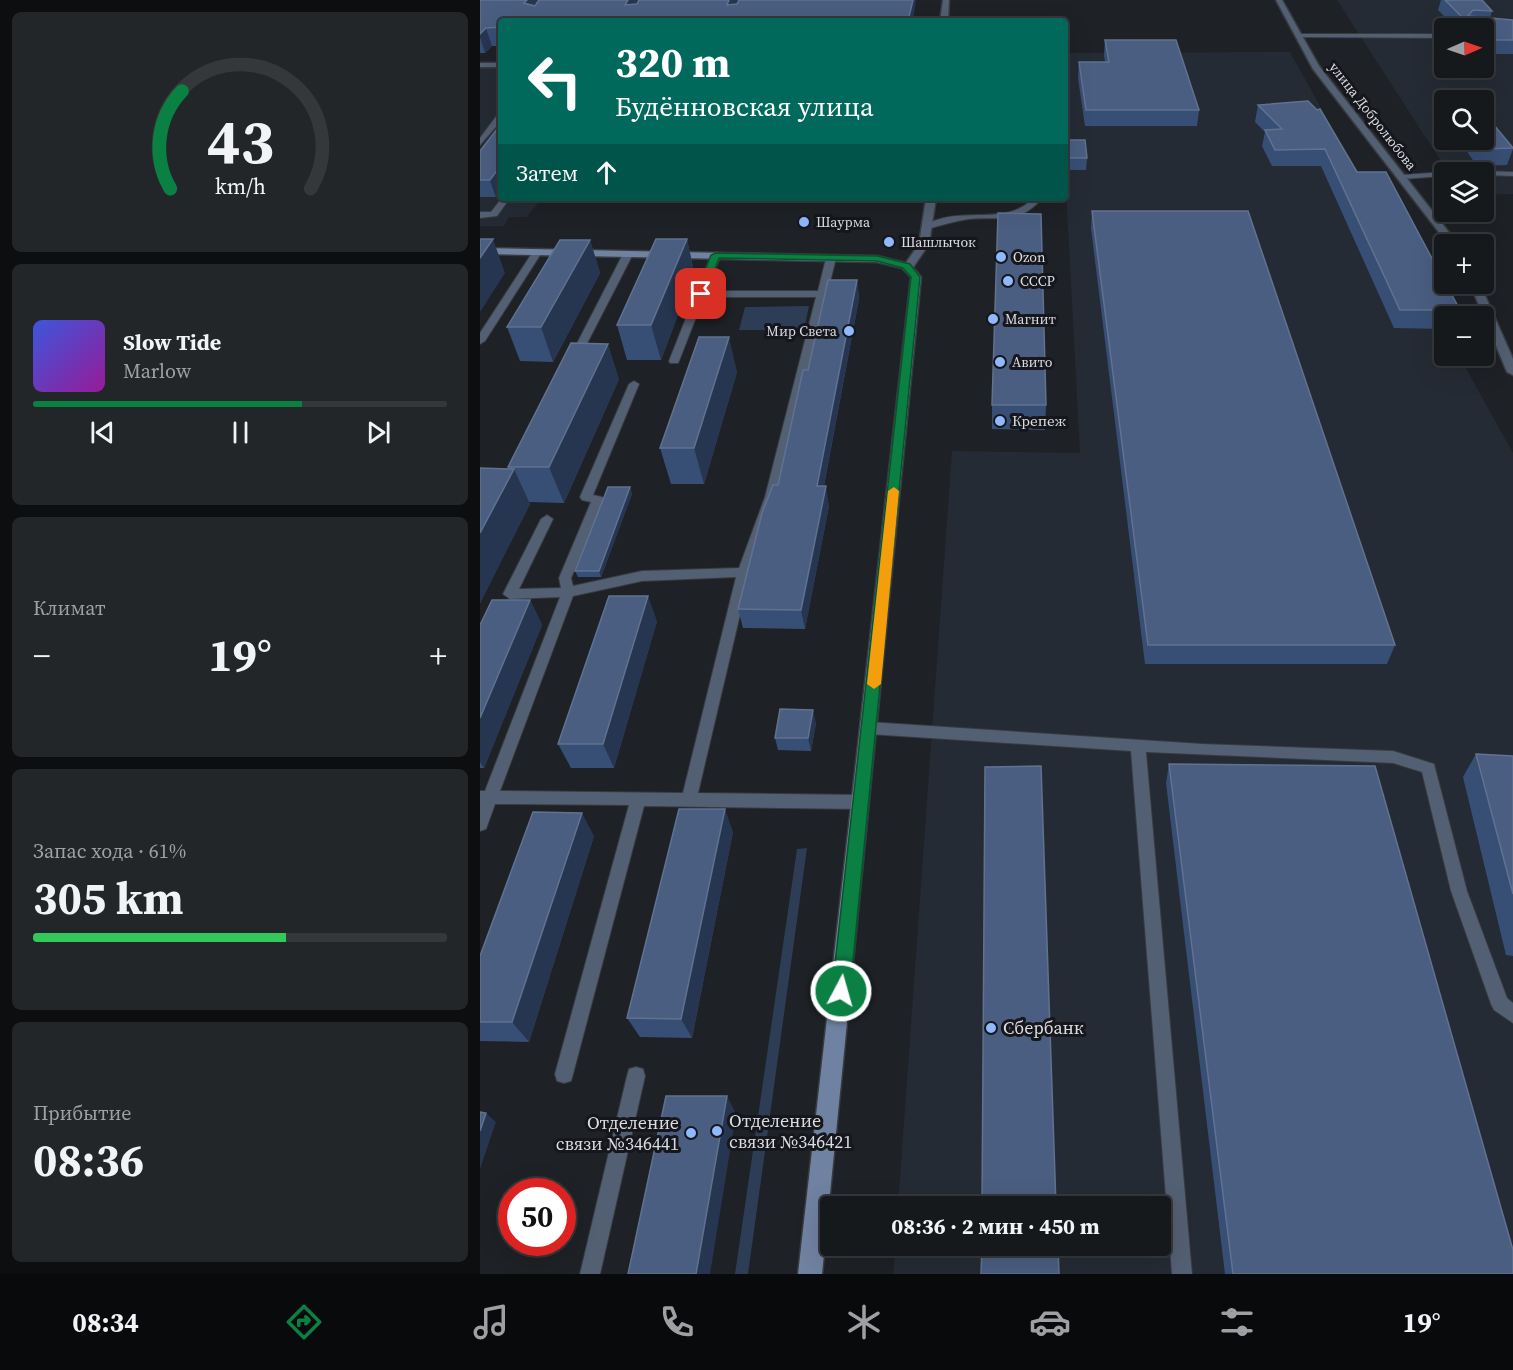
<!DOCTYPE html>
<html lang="ru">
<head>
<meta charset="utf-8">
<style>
	body { margin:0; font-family:"Source Serif 4",serif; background:#232629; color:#f1f3f6; height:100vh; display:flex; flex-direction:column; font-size:22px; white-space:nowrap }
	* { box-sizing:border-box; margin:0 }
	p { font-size:20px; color:#9ea0a3 }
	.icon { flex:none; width:33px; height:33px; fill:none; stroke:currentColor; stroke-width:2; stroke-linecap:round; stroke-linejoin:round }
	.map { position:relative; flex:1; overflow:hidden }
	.details { display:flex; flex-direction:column; gap:12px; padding:12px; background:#0c0e0f; width:480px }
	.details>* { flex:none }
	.guide { position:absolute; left:18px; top:18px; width:570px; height:183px; border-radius:6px; box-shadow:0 6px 24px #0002,0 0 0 2px #35383b; background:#00695c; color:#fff; overflow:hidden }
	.needle { width:39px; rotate:88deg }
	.controls { position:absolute; left:954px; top:18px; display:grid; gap:12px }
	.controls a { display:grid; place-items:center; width:60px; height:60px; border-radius:6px; background:#16191c; box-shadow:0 6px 24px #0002,0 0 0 2px #35383b; font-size:30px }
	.speed { position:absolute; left:18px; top:1178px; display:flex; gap:12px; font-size:30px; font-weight:700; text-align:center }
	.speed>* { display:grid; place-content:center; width:78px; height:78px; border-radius:50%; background:#16191c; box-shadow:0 6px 24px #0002,0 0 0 2px #35383b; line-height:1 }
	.speed .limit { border:9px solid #d22; background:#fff; color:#111 }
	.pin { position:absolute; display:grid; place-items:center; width:51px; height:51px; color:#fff; margin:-26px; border-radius:12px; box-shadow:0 3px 9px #0006 }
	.me { position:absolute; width:66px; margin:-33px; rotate:6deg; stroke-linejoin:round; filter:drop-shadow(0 0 4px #0008) }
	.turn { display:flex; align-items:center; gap:21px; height:126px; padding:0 18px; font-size:27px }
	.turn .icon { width:78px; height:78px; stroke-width:2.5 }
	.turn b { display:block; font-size:42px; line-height:51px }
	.then { display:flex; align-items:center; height:57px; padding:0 18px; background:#0003; gap:12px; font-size:22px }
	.big { font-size:45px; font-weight:700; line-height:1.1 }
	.details .tile { flex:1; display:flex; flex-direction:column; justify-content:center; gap:9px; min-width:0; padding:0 21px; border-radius:9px; background:#232629 }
	.details .dial { align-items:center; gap:0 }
	.dial svg { height:156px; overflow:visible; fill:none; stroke:#35383b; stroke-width:7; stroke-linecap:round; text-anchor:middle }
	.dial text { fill:#f1f3f6; stroke:none }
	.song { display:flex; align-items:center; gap:18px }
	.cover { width:72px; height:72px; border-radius:9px; background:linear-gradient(135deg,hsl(230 70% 55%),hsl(300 70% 35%)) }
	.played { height:6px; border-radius:3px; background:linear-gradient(90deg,#0b8043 65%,#35383b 65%) }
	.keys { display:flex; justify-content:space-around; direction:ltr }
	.heat { display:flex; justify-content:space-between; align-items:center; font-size:33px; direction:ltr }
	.charge { height:9px; border-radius:4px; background:linear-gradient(90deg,#34c759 61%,#35383b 0) }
	.trip { position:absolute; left:340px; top:1196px; width:351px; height:60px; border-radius:6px; background:#16191c; box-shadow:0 6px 24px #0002,0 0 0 2px #35383b; font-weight:700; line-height:60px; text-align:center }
	.dock { display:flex; height:96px; justify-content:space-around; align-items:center; background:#090a0b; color:#9ea0a3 }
	.dock .icon { width:42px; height:42px }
	.dock .active { color:#0b8043 }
	.dock b { font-size:27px; color:#f1f3f6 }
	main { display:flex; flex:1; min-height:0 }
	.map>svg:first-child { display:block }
</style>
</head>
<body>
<main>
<section class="details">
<div class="tile dial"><svg viewBox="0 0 100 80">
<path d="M14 69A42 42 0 1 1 86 69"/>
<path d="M14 69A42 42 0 0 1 20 19" stroke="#0b8043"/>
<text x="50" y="56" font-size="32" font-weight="700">43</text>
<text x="50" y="72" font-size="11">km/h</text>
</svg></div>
<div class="tile">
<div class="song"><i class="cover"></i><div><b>Slow Tide</b><p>Marlow</p></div></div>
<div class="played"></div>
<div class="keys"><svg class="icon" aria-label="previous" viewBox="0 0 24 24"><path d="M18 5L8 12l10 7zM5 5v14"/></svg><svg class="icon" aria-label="pause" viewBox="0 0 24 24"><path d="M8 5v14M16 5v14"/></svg><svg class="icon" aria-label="next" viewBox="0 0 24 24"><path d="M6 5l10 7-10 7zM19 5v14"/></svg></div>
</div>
<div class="tile"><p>Климат</p>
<div class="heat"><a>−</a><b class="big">19°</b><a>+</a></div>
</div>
<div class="tile"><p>Запас хода · 61%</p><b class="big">305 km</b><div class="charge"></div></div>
<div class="tile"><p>Прибытие</p><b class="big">08:36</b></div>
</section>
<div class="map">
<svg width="1033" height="1274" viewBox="0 0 1033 1274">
	<rect width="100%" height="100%" fill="#1e2125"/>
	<g fill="#252b34" fill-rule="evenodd">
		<path d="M857,0H1033V194L1004,195V172H968ZM964,28H1004V68H964ZM964,100H1004V140H964Z"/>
		<path d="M810,52L964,330V356H979L1033,453V1274H413L416,1245H681V1206H418L472,451L600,453L585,170V53Z"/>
		<path d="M0,68H21V198H62L47,217H29L24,226H0Z"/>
	</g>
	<g fill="#2e3d56">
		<path d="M329,306L324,330H259L265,307Z"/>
		<path d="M327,848L268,1274H255L317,849Z"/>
	</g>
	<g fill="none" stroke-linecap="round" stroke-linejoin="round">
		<defs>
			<g id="lane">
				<path d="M819,34H964V38L817,37Z"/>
				<path d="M18,114H21V121L0,145V138Z"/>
				<path d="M1004,171L1033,172V176L1004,175V172H1000Z"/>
				<path d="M964,172H967H964V176L922,179L918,177L922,175Z"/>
				<path d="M22,198H30L17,216L0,218V212H11Z"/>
				<path d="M553,198H562C540,225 519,216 489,219C475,221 462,225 448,229L444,226C477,204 527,228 553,198Z"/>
				<path d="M54,250L62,252L5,341L0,344V333Z"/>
				<path d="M148,251L153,254L99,359L98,361H90L89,359L143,254Z"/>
				<path d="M236,252L241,255L226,291H338L346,258L351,255L356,258L297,497L270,572L218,793L381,795L386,797L389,802L386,807L381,809L164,806L93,1074L91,1081L84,1083L77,1081L75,1074L149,805L15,804L6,829L0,831V791H5L80,597L30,599L23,594L61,519L67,515L73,519L39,589L81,588L79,578L111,502L102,500L100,497L149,384L154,381L159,384L113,495L122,497L124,500L91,578L93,586L162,571L259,568L285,497L336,297H224L199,361L198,363H190L189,361L231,255ZM256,577L203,793L20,791L93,596L162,581Z"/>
				<path d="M389,722L722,744L913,751L954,764L987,891L1027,998L1033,1003V1023L1014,1010L1011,1004L971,891L942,772L913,763L666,752L712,1274H692L651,751L389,734L384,732L382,728L384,724Z"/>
				<path d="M156,1067L163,1069L165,1076L120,1274H100L147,1076L149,1069Z"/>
			</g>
			<g id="street">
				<path d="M463,0H469L468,21H460Z"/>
				<path d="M796,0H802L839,66L978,244H968L833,69Z"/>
				<rect x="0" y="63" width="21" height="4"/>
				<path d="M446,198H456L449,244L432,269H424L423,267L439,244Z"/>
				<path d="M990,284H1000L1033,359V375L1027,372Z"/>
			</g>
			<path id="secondary" d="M0,248L397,256L430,264L441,277L342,1274H318L431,277L422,268L397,262L0,254Z"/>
		</defs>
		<use href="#lane" stroke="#383b3f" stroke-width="2"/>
		<use href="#street" stroke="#383b3f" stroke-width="3"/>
		<use href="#secondary" stroke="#383b3f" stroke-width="3"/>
		<use href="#lane" fill="#535f72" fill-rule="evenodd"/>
		<use href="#street" fill="#535f72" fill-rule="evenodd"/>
		<use href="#secondary" fill="#7082a1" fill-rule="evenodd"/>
	</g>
	<g fill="#384f75">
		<path d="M0,0H258L256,4L434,18L433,21H21V46H12L5,53H0Z"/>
		<path d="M961,0H1002L1012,11L1010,18L1033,20V54H1004V28H976L958,10Z"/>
		<path d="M625,40L719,110L717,126H605L598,78L599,62H625L624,55Z"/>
		<path d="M964,95L993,100H964V119L959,111Z"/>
		<path d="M828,101L877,172L980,310L978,316H964V329L914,328L841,166H792L782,146L785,132L775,122L778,105Z"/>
		<path d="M585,140L607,158L606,170H585Z"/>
		<path d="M979,140H1004L1033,148V149L1027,165L997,166Z"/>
		<path d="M0,151L16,197H0Z"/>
		<path d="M612,211L915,645L907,664H665L611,228Z"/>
		<path d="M207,239L214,272L181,360H147L137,325Z"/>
		<path d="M110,240L120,273L73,362L40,361L27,327Z"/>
		<path d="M377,280L379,299L344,486L349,506L325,629L263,628L258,609L298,485L328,370Z"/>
		<path d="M257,372L224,484H191L180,448Z"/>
		<path d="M139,379L84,503L49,502L50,504L0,603V468L29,469L28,467Z"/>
		<path d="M512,405H566L565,430L512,429Z"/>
		<path d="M150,487L152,494L121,577H98L95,571Z"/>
		<path d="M50,600L62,625L4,768H0V625Z"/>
		<path d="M177,621L134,768H91L78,744Z"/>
		<path d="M336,723L331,751L298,750L295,738Z"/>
		<path d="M996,754L1033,756V956L1026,955L983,777Z"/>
		<path d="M689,764L1033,1274H745L686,783Z"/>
		<path d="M253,832L212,1038L160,1037L147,1018Z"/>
		<path d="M114,836L49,1042L0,1041V956Z"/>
	</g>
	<g fill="#263650">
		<path d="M47,0H63L50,21L44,3Z"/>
		<path d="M148,0H160L150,21L145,5Z"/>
		<path d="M249,0H258L251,21L247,5Z"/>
		<path d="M433,0H436L433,21H428Z"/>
		<path d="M6,28L12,46L5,53L0,37V34Z"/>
		<path d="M21,165V190L16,197L10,180Z"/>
		<path d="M13,239L25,273L0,312V258Z"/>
		<path d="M207,239L214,272L181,360L171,325Z"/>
		<path d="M110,240L120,273L73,362L61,327Z"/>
		<path d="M377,280L379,299L340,506L337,486Z"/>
		<path d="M249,337L257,372L224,484L214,448Z"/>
		<path d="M128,344L139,379L84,503L69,467Z"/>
		<path d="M34,469L50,504L0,603V533Z"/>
		<path d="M346,486L349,506L325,629L321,610Z"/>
		<path d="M150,487L152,494L121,577L119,571Z"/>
		<path d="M168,596L177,621L134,768L123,744Z"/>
		<path d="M50,600L62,625L4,768L0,762V718Z"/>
		<path d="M333,710L336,723L331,751L328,738Z"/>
		<path d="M245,809L253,832L212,1038L201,1019Z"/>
		<path d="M102,813L114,836L49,1042L32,1022Z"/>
		<path d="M247,1096L256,1114L230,1274H216Z"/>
		<path d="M6,1113L16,1122L0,1169V1131Z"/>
	</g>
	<g fill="#4a5e81" stroke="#607290" stroke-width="1.5">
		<path d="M0,0H47L44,3L55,6L59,0H148L145,5L157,4L159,0H249L247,5L257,4L259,0H433L428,21H374L371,20L370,21H21V27L6,28L0,34Z"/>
		<path d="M965,0H1002L1012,11L993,10L988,16L1033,20V40H1005L1004,39V28H993Z"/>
		<path d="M625,40H696L719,110H606L599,62H629Z"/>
		<path d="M964,95H988L993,100H968Z"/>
		<path d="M828,101L837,110L840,109L877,172H906L964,281V284H966L980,310H920L845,149L795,150L785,130L802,129L778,105Z"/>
		<path d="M1004,113L1033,148L1003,149L996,140H1004Z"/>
		<path d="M21,124V165L10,180H0V151Z"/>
		<path d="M585,140H605L607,158H585Z"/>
		<path d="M612,211H768L915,645H668Z"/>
		<path d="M518,213L561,214L566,405H512Z"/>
		<path d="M0,239H13L0,258Z"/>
		<path d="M176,239H207L171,325H137Z"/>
		<path d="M80,240H110L61,327H27Z"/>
		<path d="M348,280H377L337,486H346L321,610L258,609L282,513L293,485H298L323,370H328Z"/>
		<path d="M219,337H249L214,448H180Z"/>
		<path d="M91,343L128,344L69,467H28Z"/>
		<path d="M0,468L34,469L0,533Z"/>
		<path d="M128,487H150L119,571H95Z"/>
		<path d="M129,596H168L123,744H78Z"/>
		<path d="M12,600H50L0,718V625Z"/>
		<path d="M300,709L333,710L328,738H295Z"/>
		<path d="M996,754L1033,756V894Z"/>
		<path d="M689,764L895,766L1033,1250V1274H753Z"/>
		<path d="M561,766L576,1206H502L505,767Z"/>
		<path d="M199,809H245L201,1019L147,1018Z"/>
		<path d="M53,812L102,813L32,1022H0V956Z"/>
		<path d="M186,1096H247L216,1274H148Z"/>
		<path d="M0,1112L6,1113L0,1131Z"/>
		<path d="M502,1245H578L579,1274H501Z"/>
	</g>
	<path fill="#0b8043" stroke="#07532c" stroke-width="1.5" d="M236,253L397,256L430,264L440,277L370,991L367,997L361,1000L355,997L352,991L431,277L423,268L397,261L239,258L225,294L217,296L216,294L231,255Z"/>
	<path fill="#f59e0b" d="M414,487L419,491L401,684L394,689L387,684L408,491Z"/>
	<g fill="#8fb8fd" stroke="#15171c" stroke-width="2">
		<circle cx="324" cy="222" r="6"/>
		<circle cx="409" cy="242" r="6"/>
		<circle cx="521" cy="257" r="6"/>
		<circle cx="528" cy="281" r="6"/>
		<circle cx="513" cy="319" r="6"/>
		<circle cx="369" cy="331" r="6"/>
		<circle cx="520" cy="362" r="6"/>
		<circle cx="520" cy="421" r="6"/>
		<circle cx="511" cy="1028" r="6"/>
		<circle cx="237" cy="1131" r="6"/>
		<circle cx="211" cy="1133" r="6"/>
	</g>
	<g text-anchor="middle" stroke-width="6" stroke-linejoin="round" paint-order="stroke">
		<g font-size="14" fill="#dbdde0" stroke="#15171c">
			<text transform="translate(893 116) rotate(52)" y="5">улица Добролюбова</text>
		</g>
		<g font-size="14" fill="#dbdde0" stroke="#15171c" text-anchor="start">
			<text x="336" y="227">Шаурма</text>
			<text x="421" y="247">Шашлычок</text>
			<text x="533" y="262">Ozon</text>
			<text x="540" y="286">СССР</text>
			<text x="525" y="324">Магнит</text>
			<text x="357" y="336" text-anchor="end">Мир Света</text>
			<text x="532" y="367">Авито</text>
		</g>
		<g font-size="15" fill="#dbdde0" stroke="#15171c" text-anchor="start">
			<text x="532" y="426">Крепеж</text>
		</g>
		<g font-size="18" fill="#dbdde0" stroke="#15171c" text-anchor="start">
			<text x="523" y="1034">Сбербанк</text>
			<text x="249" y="1127">Отделение<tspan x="249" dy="21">связи №346421</tspan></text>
			<text x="199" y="1129" text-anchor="end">Отделение<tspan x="199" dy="21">связи №346441</tspan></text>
		</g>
	</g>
</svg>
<div class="controls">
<a><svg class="needle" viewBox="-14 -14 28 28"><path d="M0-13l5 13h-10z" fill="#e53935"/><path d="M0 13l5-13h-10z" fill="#9ea0a3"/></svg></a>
<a><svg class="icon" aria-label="search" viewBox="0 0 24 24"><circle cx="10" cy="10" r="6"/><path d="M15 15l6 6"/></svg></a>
<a><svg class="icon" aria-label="layers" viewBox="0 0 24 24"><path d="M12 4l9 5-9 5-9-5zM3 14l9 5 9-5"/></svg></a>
<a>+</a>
<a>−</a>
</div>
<div class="speed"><div class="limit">50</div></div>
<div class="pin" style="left:221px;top:294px;background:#d93025"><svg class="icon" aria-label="arrive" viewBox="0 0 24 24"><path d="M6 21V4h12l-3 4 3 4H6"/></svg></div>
<svg class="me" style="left:361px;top:991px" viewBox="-20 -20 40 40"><circle r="17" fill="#0b8043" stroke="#fff" stroke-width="3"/><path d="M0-11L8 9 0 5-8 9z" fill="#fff"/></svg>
<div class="trip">08:36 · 2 мин · 450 m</div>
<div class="guide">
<div class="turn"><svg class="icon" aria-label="left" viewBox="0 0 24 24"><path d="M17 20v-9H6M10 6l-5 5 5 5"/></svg><div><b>320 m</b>Будённовская улица</div></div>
<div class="then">Затем<svg class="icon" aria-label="ahead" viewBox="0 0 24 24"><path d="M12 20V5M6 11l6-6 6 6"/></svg></div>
</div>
</div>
</main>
<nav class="dock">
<b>08:34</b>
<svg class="icon active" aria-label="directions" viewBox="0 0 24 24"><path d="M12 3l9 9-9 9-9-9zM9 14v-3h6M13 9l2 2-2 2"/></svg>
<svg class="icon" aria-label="music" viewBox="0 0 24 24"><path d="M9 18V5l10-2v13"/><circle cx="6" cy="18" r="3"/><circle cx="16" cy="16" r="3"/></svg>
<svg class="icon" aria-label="phone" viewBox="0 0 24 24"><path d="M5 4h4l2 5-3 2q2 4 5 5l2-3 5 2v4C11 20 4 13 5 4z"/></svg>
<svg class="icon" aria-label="climate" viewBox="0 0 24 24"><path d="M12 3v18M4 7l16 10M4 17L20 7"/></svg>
<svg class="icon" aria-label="car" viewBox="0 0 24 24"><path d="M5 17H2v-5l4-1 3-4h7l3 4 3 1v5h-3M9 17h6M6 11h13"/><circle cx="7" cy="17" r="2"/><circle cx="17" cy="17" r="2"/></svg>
<svg class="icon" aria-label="filters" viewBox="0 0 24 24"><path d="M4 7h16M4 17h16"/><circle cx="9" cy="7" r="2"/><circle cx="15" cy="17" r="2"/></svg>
<b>19°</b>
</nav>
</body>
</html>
